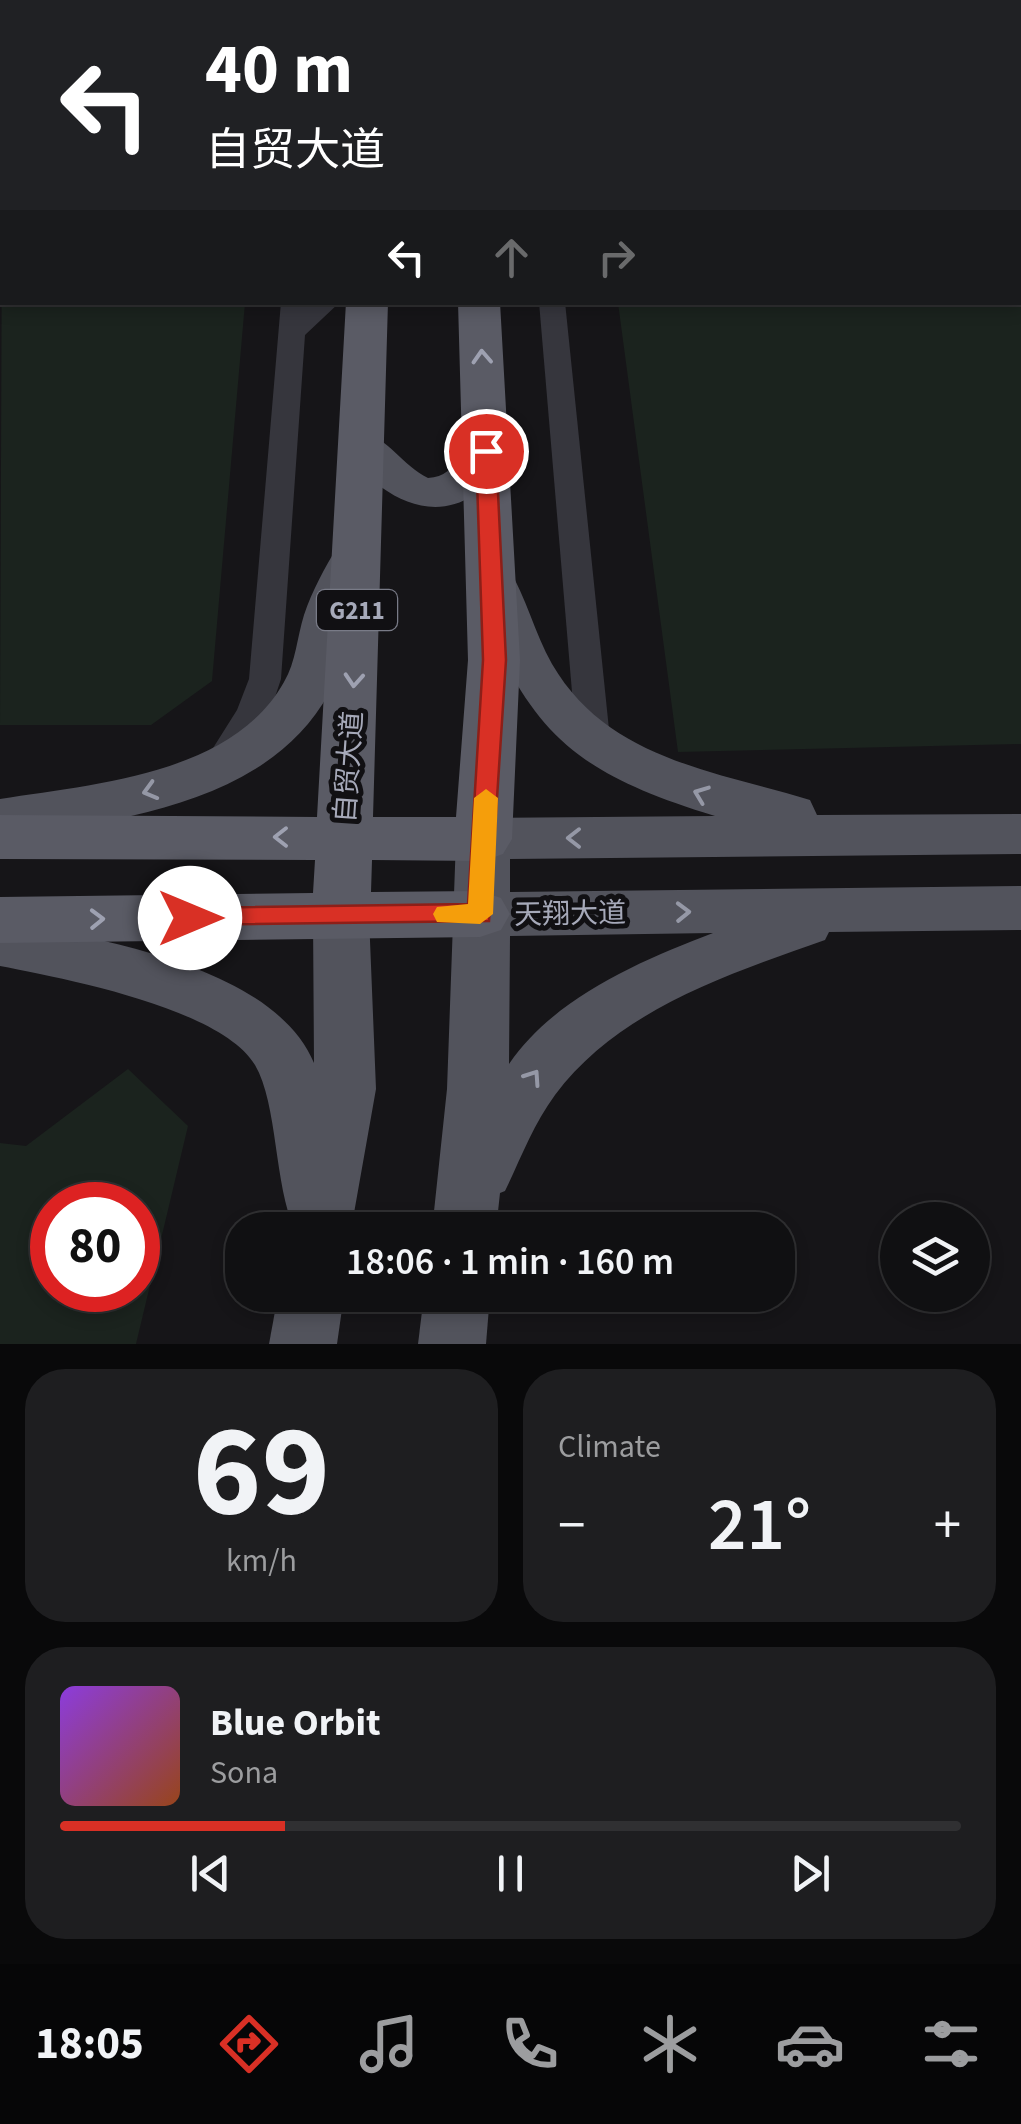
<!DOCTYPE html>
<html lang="en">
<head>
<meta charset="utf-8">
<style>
	body { margin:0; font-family:"Source Sans 3","Noto Sans SC",sans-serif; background:#1e1e20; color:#f1f3f6; height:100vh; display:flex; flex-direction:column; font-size:38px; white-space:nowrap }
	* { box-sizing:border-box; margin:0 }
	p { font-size:32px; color:#9c9d9f }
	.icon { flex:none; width:55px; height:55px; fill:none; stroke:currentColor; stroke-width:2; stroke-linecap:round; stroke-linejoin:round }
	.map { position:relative; height:1344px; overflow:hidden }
	.side { display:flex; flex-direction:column; gap:25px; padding:25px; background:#09090a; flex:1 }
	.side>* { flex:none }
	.guide { position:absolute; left:0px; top:0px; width:1022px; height:305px; box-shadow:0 5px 15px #0003,0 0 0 2px #303032; background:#202124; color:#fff; overflow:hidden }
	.controls { position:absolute; left:880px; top:1202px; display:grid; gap:20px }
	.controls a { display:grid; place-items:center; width:110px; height:110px; border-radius:50%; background:#101012; box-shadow:0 5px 15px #0003,0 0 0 2px #303032; font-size:50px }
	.speed { position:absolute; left:30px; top:1182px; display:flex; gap:20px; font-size:50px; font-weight:700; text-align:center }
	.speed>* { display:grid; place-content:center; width:130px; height:130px; border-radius:50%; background:#101012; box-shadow:0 5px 15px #0003,0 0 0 2px #303032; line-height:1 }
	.speed .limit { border:15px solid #d22; background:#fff; color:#111 }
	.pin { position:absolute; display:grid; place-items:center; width:85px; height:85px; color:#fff; margin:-42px; border:5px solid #fff; border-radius:50%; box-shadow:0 2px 10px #0007 }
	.me { position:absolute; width:110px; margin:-55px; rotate:90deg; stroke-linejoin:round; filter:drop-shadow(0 0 8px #0008) }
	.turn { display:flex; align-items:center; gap:35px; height:210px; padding:0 40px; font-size:45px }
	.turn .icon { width:130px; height:130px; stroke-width:2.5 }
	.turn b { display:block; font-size:70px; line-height:85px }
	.lanes { display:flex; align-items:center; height:95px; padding:0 40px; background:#0003; justify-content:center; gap:50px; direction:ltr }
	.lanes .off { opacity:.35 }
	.big { font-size:75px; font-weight:600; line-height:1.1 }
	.side .tile { flex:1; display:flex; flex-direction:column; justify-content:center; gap:15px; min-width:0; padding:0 35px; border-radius:40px; background:#1e1e20 }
	.side .dial { align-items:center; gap:0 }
	.dial b { font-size:130px; line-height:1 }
	.song { display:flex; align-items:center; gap:30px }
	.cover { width:120px; height:120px; border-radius:15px; background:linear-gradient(135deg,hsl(270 70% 55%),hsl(20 70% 35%)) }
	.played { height:10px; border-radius:5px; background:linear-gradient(90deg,#d93025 25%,#303032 25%) }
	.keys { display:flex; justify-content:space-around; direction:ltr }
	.heat { display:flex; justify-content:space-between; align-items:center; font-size:55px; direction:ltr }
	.side .tiles { flex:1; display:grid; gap:25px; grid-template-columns:1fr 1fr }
	.tile:last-child { grid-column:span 2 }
	.trip { position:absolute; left:225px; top:1212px; width:570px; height:100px; border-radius:40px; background:#101012; box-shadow:0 5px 15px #0003,0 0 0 2px #303032; font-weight:600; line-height:100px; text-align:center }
	.tabs { display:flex; height:160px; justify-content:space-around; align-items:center; background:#060607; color:#9c9d9f }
	.tabs .icon { width:70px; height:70px }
	.tabs .active { color:#d93025 }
	.tabs b { font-size:45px; color:#f1f3f6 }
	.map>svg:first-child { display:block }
</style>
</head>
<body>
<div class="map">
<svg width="1021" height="1344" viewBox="0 0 1021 1344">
	<rect width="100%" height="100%" fill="#161518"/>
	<g fill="#1b231e" fill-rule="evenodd">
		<path d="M2,199V302L245,303L212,681L151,725H0Z"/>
		<path d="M1021,265V744L678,752L618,303L1020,302Z"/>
		<path d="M128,1069L188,1126L136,1344H0V1143L26,1146ZM52,1205H138V1290H52Z"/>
	</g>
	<path fill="#3e3e44" stroke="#4e4f56" stroke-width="2.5" d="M797,0H931L932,2H797Z"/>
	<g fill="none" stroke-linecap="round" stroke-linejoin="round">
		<g fill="#36363d" fill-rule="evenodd">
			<rect x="515" y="0" width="20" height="2"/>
			<path d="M963,0H984L985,2H964Z"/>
			<path d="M1020,75L1021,76V91L1020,90Z"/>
			<path d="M281,302H340L305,335L281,679L270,712L232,773L220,776L208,773L203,764L237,710L249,679Z"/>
			<path d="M539,302H565L610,739L605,748L593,751L581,748L576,739Z"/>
		</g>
		<g fill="#52535c" fill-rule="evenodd">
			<path d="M363,432C388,438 403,466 428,478C466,477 454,429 502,441L508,451C499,465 489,485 474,495C423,528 369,486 341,445L347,435Z"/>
			<path d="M355,542L372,546L378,557C370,575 359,593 353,613C345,640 343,668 329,693C267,806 115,820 0,839V799C93,784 232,775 284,682C296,662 297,637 304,615C312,591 325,567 338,546Z"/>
			<path d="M490,561L507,566C526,596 534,632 552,664C608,760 716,771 810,800L817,815L1021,814V854L510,859V892L1021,886V930L829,932L825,940C729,974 618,1010 555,1095C533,1125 521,1158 505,1191L500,1193L496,1230H432L447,1089L456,839L464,824L483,818L715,816C558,768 527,724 466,577L473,566ZM713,933C640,961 555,997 509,1064L510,936Z"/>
			<path d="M341,894L361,900L369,916L376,1089L351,1230H295C274,1186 278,1104 255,1065C221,1008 62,978 0,966V920C94,938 273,965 314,1063L313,916L321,900Z"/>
			<path d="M278,1295H344L337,1344H269Z"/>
			<path d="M424,1295H490L486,1344H418Z"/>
		</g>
		<g fill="#5a5b65" fill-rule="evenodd">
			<rect x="360" y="0" width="34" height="2"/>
			<path d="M448,0H482L483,2H449Z"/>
			<path d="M346,302H388L373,817H456L468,660L458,302H500L520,660L512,839L503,854L483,861L372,860L371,892L480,891L501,898L510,914L501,930L480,937L0,943V897L313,893L315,860L0,859V815L317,817Z"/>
		</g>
	</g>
	<defs><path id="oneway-chevron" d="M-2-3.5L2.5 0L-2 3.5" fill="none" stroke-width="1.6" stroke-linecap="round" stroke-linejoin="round" transform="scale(2.5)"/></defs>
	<g stroke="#9ea1b1">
		<use href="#oneway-chevron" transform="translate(482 357) rotate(-93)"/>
		<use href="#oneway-chevron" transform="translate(354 680) rotate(94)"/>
		<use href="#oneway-chevron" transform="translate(281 837) rotate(-180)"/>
		<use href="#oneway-chevron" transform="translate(97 919) rotate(-1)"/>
	</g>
	<g stroke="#9598a6">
		<use href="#oneway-chevron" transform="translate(150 791) rotate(164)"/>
		<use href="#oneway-chevron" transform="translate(701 794) rotate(-159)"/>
		<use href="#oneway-chevron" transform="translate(574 838) rotate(180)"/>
		<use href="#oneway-chevron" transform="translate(683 912) rotate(-1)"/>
		<use href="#oneway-chevron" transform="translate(533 1077) rotate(-56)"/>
	</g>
	<path fill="#d93025" stroke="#8d1f18" stroke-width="2.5" d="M486,445L496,451L506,660L489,921L181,925L177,918L181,911L190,908L468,904L483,660L476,451Z"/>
	<path fill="#f59e0b" d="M486,789L498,798L493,914L480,924L437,922L433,914L437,907L468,904L474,798Z"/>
	<g text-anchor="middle" stroke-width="10" stroke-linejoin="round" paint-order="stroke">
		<rect fill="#111013" stroke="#797b87" stroke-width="2.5" x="317" y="590" width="80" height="40" rx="8"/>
		<g font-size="25" font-weight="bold" fill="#a6a9b9">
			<text x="357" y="619">G211</text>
		</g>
		<g font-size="28" fill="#a6a9b9" stroke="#111013">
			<text transform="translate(348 767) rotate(-86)" y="10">自贸大道</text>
			<text transform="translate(570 913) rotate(-1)" y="10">天翔大道</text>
		</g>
	</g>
</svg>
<div class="controls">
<a><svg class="icon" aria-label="layers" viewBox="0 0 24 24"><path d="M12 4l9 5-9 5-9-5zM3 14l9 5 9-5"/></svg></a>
</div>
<div class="speed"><div class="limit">80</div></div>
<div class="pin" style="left:486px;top:451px;background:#d93025"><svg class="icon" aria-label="arrive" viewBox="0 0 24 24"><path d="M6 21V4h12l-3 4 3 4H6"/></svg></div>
<svg class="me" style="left:190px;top:918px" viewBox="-20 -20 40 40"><circle r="19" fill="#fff"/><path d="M0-13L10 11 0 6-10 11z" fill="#d93025"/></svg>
<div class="trip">18:06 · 1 min · 160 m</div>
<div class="guide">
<div class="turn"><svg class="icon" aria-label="left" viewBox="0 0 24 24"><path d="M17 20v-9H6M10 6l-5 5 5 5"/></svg><div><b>40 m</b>自贸大道</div></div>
<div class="lanes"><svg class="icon" aria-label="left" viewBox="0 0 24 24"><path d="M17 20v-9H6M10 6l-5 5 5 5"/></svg><svg class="icon off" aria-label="ahead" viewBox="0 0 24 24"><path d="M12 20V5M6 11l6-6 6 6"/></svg><svg class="icon off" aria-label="right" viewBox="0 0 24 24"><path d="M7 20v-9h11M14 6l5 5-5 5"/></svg></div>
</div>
</div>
<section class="side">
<div class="tiles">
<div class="tile dial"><b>69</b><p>km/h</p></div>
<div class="tile"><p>Climate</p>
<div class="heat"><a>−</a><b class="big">21°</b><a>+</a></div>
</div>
<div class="tile">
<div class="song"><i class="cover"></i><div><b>Blue Orbit</b><p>Sona</p></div></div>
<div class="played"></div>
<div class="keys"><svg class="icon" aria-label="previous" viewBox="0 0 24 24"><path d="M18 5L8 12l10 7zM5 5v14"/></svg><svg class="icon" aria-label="pause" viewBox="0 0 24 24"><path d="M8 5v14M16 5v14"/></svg><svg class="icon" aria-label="next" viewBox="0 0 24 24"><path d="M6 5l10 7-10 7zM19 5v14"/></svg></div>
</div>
</div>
</section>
<nav class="tabs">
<b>18:05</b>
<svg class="icon active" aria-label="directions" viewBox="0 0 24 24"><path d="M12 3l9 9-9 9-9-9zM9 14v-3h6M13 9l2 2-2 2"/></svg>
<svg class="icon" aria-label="music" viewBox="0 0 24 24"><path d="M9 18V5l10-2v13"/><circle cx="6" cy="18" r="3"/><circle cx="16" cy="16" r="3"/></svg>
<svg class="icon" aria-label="phone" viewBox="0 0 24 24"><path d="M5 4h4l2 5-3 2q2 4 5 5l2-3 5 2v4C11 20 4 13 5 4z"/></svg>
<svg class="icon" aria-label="climate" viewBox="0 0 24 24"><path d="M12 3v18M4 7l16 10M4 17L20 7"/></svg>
<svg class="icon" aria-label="car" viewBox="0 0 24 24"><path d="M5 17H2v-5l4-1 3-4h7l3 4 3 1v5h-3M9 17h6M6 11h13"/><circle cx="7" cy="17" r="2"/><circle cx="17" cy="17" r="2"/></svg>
<svg class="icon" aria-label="filters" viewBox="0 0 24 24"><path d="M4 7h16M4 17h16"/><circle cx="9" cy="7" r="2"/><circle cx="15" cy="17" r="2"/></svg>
</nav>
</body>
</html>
